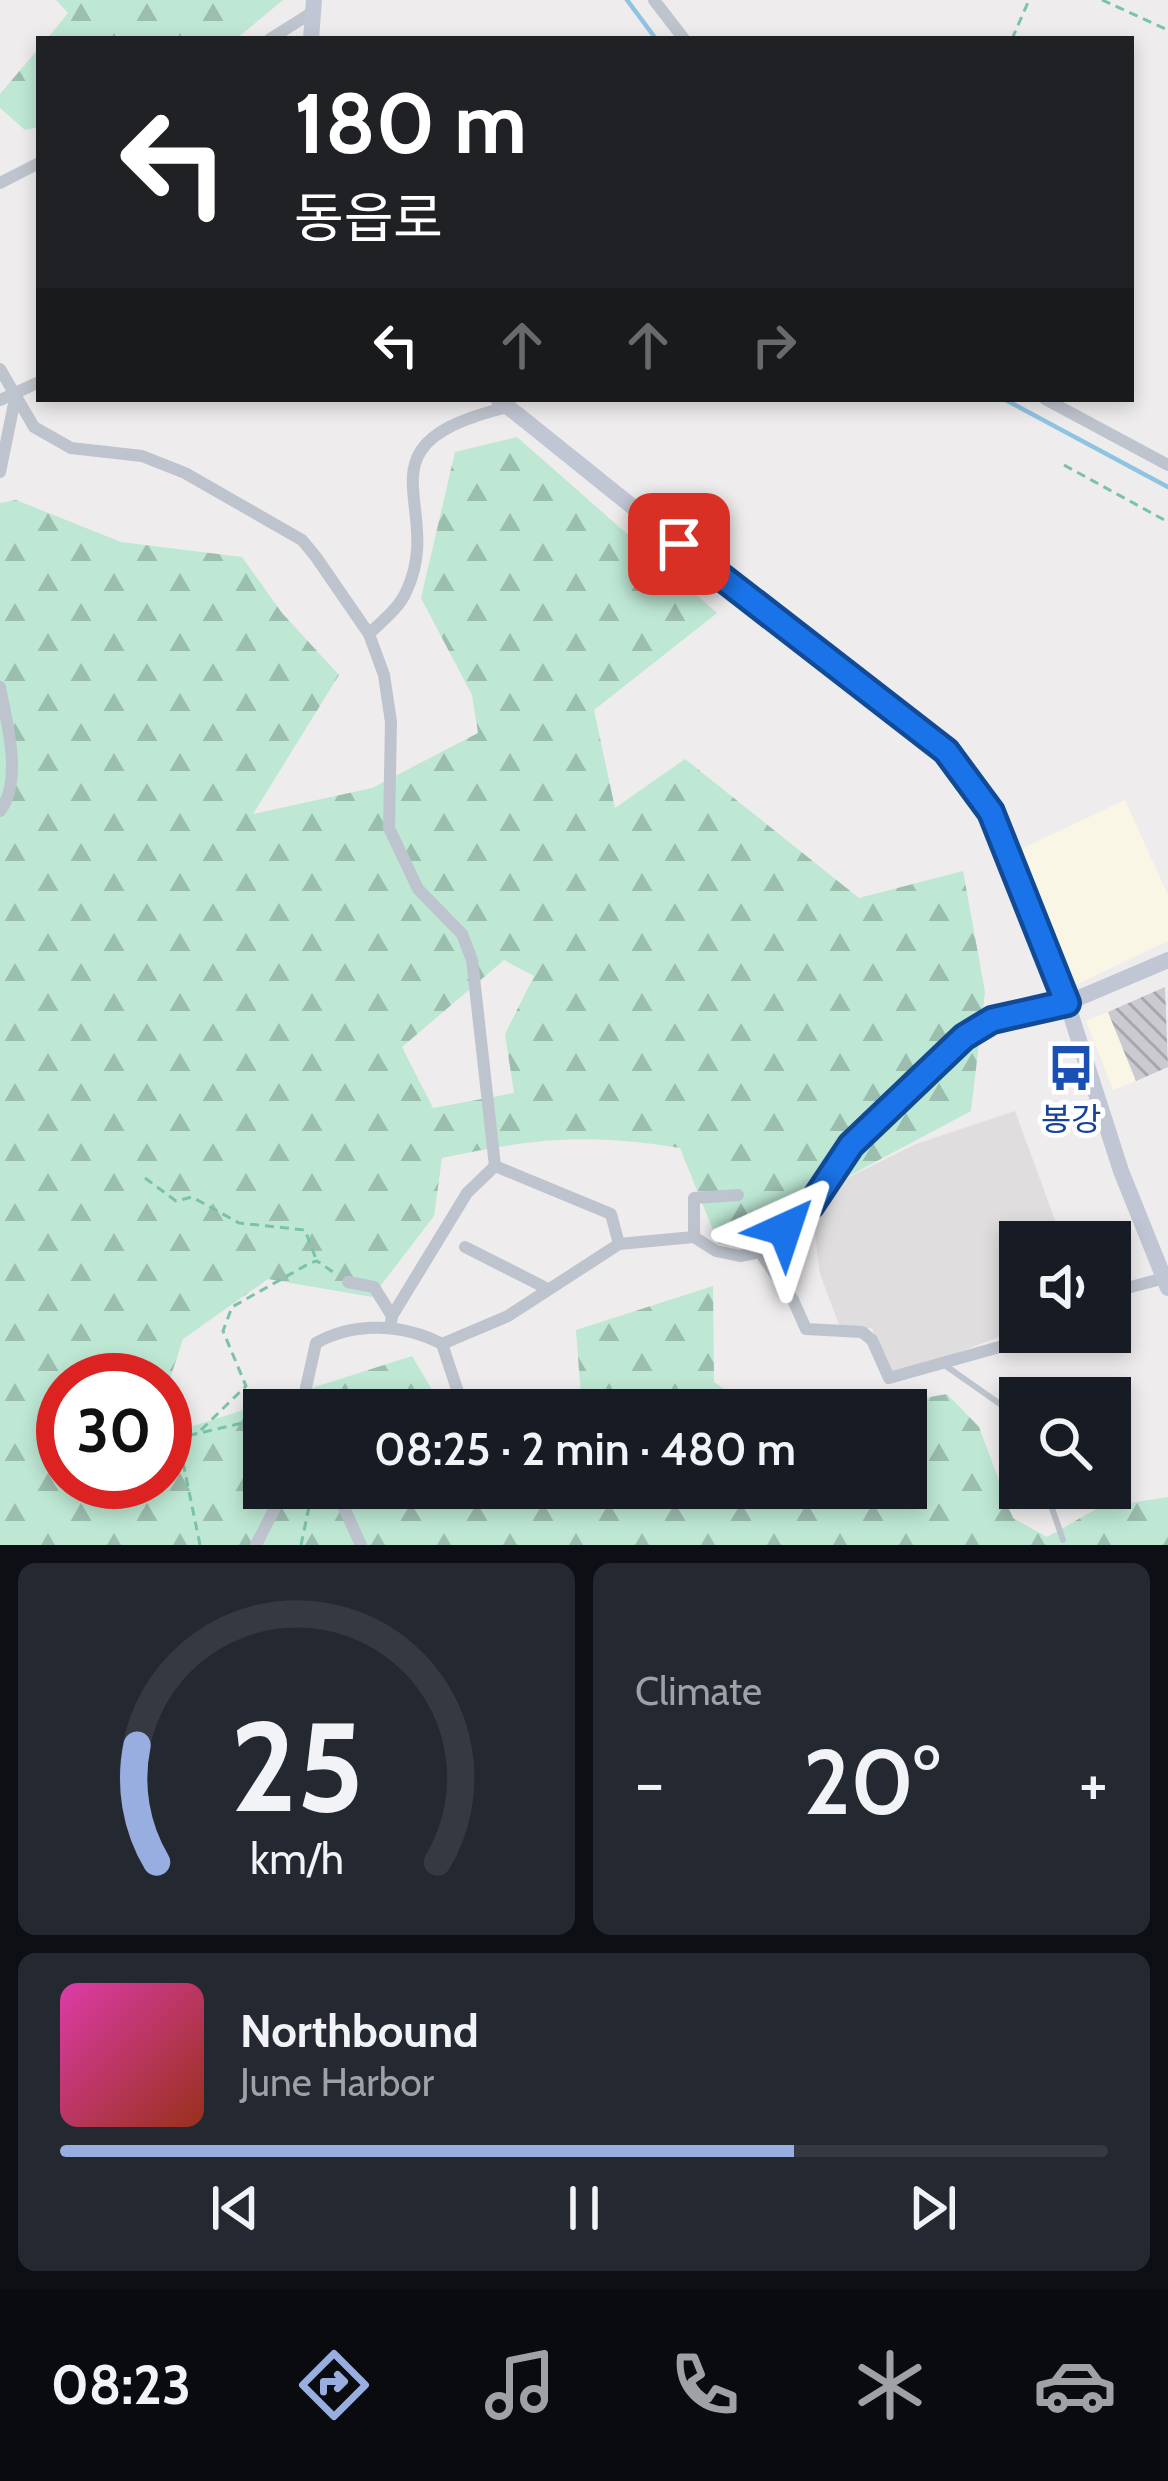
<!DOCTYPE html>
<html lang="en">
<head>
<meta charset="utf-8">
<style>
	body { margin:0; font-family:Cabin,"Noto Sans KR",sans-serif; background:#242831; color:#f1f3f6; height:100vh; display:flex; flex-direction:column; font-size:45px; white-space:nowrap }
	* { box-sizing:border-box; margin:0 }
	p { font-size:39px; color:#9ea1a6 }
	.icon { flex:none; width:66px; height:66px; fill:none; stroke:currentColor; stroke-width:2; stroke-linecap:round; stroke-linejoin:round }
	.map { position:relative; height:1545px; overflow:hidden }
	.drawer { display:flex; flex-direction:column; gap:18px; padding:18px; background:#0d0f14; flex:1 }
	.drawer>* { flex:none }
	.hud { position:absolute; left:36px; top:36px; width:1098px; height:366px; border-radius:0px; box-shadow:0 6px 18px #0003; background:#202124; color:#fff; overflow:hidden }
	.fabs { position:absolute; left:999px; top:1221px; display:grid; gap:24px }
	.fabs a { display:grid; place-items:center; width:132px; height:132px; border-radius:0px; background:#171b24; box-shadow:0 6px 18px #0003; font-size:60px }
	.speed { position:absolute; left:36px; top:1353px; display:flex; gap:24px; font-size:60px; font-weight:700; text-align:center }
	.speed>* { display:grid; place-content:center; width:156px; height:156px; border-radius:50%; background:#171b24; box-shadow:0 6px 18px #0003; line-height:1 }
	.speed .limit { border:18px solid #d22; background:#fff; color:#111 }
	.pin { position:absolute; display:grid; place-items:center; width:102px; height:102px; color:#fff; margin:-51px; border-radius:24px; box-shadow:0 6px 18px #0006 }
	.me { position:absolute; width:132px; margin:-66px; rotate:42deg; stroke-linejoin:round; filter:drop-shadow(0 0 9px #0008) }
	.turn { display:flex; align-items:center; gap:42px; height:252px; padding:0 60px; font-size:54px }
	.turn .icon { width:156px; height:156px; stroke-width:2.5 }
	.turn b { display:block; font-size:84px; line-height:102px }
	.lanes { display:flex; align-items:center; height:114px; padding:0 60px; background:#0003; justify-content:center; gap:60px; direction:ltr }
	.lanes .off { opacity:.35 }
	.big { font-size:90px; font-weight:600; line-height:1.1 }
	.drawer .card { flex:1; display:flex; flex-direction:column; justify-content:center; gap:18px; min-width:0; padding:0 42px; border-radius:18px; background:#242831 }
	.drawer .dial { align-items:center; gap:0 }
	.dial svg { height:312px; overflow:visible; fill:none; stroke:#363941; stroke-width:7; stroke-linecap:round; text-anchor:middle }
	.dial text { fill:#f1f3f6; stroke:none }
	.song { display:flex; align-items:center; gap:36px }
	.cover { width:144px; height:144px; border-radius:18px; background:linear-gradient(135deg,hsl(320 70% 55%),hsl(10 70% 35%)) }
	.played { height:12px; border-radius:6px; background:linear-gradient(90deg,#98aee1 70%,#363941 70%) }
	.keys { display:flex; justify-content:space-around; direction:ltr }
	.heat { display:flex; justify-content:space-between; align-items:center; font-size:66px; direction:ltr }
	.drawer .tiles { flex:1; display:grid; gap:18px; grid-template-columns:1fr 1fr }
	.card:last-child { grid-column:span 2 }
	.trip { position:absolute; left:243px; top:1389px; width:684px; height:120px; border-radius:0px; background:#171b24; box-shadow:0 6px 18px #0003; font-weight:600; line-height:120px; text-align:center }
	.dock { display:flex; height:192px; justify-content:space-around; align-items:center; background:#090b0e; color:#9ea1a6 }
	.dock .icon { width:84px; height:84px }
	.dock .current { color:#98aee1 }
	.dock b { font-size:54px; color:#f1f3f6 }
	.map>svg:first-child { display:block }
</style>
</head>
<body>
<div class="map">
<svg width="1168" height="1545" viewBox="0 0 1168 1545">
	<defs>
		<pattern id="forest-firs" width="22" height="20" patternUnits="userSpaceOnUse" patternTransform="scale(3)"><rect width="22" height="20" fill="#bee8d4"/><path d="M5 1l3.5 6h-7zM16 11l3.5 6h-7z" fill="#9cbeaf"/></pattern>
		<pattern id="building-back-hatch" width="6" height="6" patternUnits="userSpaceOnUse" patternTransform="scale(3)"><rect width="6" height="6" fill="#cacad0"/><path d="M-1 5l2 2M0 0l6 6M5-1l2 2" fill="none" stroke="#a6a6ac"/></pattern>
	</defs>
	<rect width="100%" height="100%" fill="#eeecec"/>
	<g fill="#f9f6e5">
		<path d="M1125,800L1168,895V941L1069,988L1010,854Z"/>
		<path d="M1108,1012L1136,1081L1113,1090L1086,1021Z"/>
	</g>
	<path fill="#dfdddd" d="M1015,1111L1063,1242H1020V1329L938,1360L888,1372L872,1328L841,1330L820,1274L812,1210L841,1181L916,1144Z"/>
	<g fill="url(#forest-firs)" fill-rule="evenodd">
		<path d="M56,0H283L236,39H47L68,13Z"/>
		<path d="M39,48V127L25,130L0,108V94Z"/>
		<path d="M517,437L717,613L594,710L615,808L685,759L859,898L963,871L985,992L971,1111L719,1245L680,1148C586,1133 535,1138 442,1158L434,1216L372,1297L268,1279L183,1339L165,1394V1380H63V1482H165V1435L412,1356L444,1410H264V1488H906V1410H855L947,1394L979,1427L1013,1518L1047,1537L1098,1508L1168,1497V1545H0V503L16,500L121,542L242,557L282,613L339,675L253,814L372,788L478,733L472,695L421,598L455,452ZM504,960L534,976L505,1034L514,1093L433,1108L402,1047Z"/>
		<path d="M713,1286L714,1382L755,1410H582L576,1330Z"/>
	</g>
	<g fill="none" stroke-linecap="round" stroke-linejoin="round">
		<g stroke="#8fc4e1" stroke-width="4.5">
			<path d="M627,0L656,39"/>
			<path d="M1004,399L1168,487"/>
		</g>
	</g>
	<path fill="url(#building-back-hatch)" d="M1165,987L1168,1067L1136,1081L1108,1012Z"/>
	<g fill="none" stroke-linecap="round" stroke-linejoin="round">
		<g stroke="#7ac2a9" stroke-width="3" stroke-dasharray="9 6" stroke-linecap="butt">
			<path d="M1102,0L1168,30"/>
			<path d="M1012,39L1029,0"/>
			<path d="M1064,465L1168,522"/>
			<path d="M145,1178L176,1201L192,1197L239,1223L305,1230L316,1259"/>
			<path d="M201,1430L246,1386L223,1331L232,1307L310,1263L317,1261L336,1274"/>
			<path d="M200,1545L178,1438L264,1418"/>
			<path d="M301,1545L313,1488"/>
		</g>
		<g stroke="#bec4cd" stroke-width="6">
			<path d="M946,1366L1020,1418"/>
			<path d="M1045,1488L1063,1540"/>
		</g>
		<g stroke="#bec4cd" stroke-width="12">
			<path d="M654,0L684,39"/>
			<path d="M270,39L313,12"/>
			<path d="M0,183L39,163"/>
			<path d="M0,369L34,427L71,448L142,456L185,473L302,540L316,557L369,634L384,675L391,722L389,828L418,889L462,934L472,960L495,1166"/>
			<path d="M1045,399L1168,465"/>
			<path d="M0,400L39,382"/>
			<path d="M0,472L16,394"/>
			<path d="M369,634C382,621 399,608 406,592C448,505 348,445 508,407"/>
			<path d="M0,687C7,723 23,781 0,811"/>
			<path d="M495,1166L611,1214L619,1244"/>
			<path d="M694,1237V1198L738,1195"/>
			<path d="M465,1247L548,1289"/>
			<path d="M760,1252L793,1300L806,1329L862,1332L872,1340L889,1378L1053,1332"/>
			<path d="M348,1282L374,1287L392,1316"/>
			<path d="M1110,1298L1116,1291L1168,1277"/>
			<path d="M390,1328L392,1316L467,1193L495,1166"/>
			<path d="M442,1344L508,1316L619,1244L694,1237L716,1251L740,1256L760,1252L811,1205L851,1145L892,1112L964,1037L992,1020L1067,1003"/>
			<path d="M301,1410L316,1343C355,1321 404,1324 442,1344L462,1404"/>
			<path d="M335,1488L361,1545"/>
			<path d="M256,1545L285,1488"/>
		</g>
		<g stroke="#c0c6d3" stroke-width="16">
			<path d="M311,39L314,0"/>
			<path d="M498,399C578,462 655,527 737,588C828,656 926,718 991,812L1067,1003L1121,1171L1168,1288"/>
			<path d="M1067,1003L1168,960"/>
		</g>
	</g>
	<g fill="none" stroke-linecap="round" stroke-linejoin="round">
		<defs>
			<path id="route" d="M679,544L946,751L991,812L1067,1003L992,1020L964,1037L851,1145L811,1205L785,1229"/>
		</defs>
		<use href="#route" stroke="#114b97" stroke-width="30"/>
		<use href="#route" stroke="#1a73e8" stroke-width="21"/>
	</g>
	<defs>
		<symbol id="bus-bare" viewBox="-9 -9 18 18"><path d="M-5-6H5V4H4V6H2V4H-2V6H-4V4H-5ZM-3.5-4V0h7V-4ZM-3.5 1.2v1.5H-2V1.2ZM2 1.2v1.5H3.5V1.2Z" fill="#1a4fb4" stroke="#fff" stroke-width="2.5" paint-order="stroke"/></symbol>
	</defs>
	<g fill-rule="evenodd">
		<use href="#bus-bare" x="1038" y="1035" width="66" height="66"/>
	</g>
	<g text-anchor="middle" stroke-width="10" stroke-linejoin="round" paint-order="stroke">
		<g font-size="33" fill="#164399" stroke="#fff">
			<text x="1071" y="1131">봉강</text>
		</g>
	</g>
</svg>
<div class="fabs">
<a><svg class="icon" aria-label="sound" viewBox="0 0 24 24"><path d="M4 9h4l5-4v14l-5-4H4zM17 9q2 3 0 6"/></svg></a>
<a><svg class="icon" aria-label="search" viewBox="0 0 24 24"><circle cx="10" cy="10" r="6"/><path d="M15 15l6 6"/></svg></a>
</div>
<div class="speed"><div class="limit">30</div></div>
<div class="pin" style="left:679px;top:544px;background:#d93025"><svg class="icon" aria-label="arrive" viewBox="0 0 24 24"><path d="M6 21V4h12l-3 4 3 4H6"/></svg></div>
<svg class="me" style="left:785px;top:1229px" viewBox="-20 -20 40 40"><path d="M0-17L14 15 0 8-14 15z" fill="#1a73e8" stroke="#fff" stroke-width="4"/></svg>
<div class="trip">08:25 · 2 min · 480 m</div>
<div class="hud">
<div class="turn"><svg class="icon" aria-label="left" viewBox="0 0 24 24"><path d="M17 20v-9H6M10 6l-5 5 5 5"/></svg><div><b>180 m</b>동읍로</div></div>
<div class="lanes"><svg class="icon" aria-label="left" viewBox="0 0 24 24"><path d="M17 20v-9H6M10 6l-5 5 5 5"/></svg><svg class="icon off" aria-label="ahead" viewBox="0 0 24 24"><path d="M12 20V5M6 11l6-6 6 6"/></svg><svg class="icon off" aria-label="ahead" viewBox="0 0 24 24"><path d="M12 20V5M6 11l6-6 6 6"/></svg><svg class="icon off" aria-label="right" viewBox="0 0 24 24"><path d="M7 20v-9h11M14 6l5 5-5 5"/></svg></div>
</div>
</div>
<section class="drawer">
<div class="tiles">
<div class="card dial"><svg viewBox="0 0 100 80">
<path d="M14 69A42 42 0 1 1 86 69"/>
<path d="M14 69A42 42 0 0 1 9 39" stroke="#98aee1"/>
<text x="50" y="56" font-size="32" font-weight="700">25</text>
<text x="50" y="72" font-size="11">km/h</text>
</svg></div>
<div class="card"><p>Climate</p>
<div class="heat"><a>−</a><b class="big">20°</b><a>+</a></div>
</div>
<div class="card">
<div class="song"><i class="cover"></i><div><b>Northbound</b><p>June Harbor</p></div></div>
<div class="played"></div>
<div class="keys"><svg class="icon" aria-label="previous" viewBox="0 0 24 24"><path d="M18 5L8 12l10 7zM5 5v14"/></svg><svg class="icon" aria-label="pause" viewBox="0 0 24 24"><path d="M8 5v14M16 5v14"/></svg><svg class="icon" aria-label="next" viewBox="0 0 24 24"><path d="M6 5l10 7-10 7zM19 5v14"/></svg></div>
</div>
</div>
</section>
<nav class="dock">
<b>08:23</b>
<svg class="icon current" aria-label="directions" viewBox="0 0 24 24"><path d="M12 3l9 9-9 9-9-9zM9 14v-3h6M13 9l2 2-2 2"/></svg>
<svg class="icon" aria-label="music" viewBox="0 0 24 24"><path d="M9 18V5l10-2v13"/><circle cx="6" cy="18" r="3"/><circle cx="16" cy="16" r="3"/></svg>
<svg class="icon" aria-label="phone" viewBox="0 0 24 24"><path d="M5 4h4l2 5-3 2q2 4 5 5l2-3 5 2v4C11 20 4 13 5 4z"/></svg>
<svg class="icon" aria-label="climate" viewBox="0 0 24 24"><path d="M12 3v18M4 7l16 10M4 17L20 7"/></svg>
<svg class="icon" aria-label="car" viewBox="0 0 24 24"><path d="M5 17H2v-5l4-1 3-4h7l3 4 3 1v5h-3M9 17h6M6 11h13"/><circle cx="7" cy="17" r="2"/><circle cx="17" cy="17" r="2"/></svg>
</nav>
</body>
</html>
